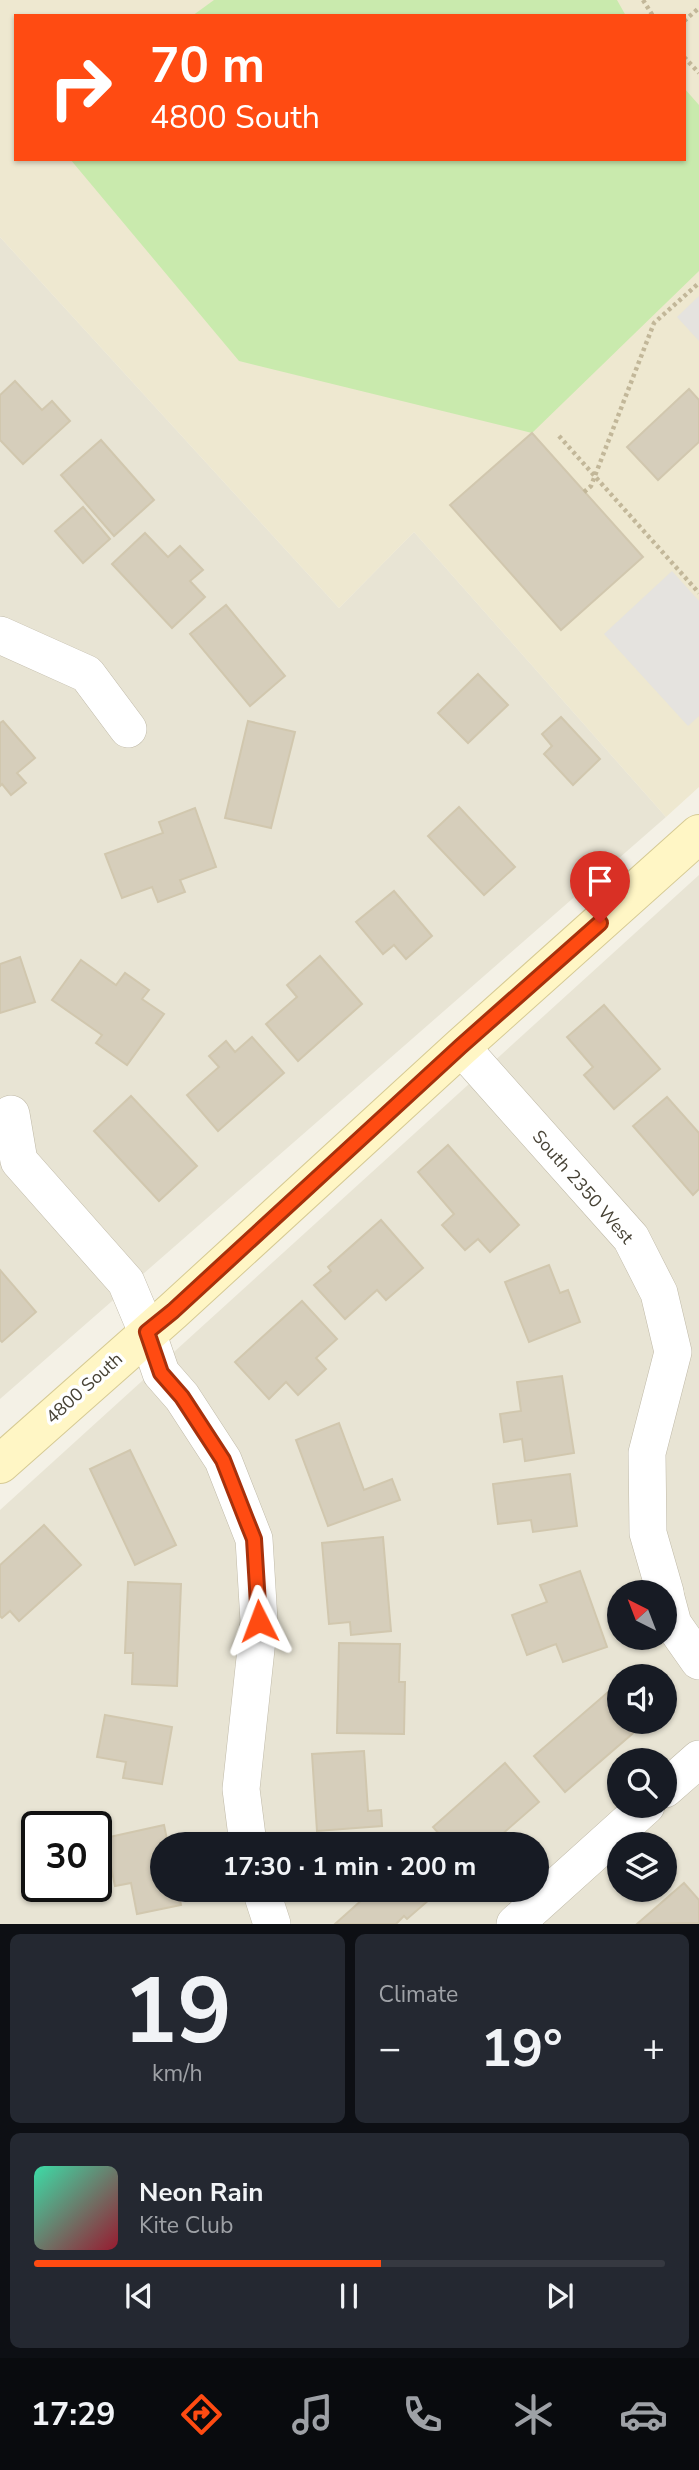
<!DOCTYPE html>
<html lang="en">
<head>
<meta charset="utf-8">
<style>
	body { margin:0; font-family:"Nunito Sans",sans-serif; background:#242831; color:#f1f3f6; height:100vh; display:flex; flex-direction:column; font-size:26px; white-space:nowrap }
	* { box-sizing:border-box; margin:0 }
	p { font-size:23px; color:#9ea1a6 }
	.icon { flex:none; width:38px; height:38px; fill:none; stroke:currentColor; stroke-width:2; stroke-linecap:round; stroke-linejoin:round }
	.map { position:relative; height:1924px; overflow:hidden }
	.side { display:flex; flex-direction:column; gap:10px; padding:10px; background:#0d0f14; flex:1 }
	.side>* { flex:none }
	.top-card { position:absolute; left:14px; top:14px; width:672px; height:147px; border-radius:0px; box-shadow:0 2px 5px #0004; background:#ff4b12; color:#fff; overflow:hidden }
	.needle { width:46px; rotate:318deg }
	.tools { position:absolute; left:607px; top:1580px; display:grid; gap:14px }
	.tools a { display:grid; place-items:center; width:70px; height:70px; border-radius:50%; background:#171b24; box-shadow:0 2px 5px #0004; font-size:35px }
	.speed { position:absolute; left:21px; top:1811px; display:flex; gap:14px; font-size:35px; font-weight:700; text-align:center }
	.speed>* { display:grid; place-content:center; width:91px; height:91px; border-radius:50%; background:#171b24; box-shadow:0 2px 5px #0004; line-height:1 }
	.speed .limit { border:4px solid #111; border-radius:10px; background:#fff; color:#111 }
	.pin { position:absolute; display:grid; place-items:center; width:60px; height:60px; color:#fff; margin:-72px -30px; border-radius:50% 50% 50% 0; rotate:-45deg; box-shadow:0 0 7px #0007 }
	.pin .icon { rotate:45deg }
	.me { position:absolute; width:77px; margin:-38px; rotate:357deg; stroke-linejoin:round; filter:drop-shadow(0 0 5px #0008) }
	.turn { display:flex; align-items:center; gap:24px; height:147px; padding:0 21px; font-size:32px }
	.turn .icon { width:91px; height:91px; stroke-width:2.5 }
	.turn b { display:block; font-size:49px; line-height:60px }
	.big { font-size:52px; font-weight:700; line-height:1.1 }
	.side .card { flex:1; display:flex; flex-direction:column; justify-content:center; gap:10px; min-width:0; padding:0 24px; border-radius:10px; background:#242831 }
	.side .dial { align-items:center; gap:0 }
	.dial b { font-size:91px; line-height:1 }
	.song { display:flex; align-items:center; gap:21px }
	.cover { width:84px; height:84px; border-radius:10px; background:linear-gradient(135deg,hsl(160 70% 55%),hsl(350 70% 35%)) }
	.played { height:7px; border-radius:4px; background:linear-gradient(90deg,#ff4b12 55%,#363941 55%) }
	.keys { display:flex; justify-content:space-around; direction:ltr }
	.heat { display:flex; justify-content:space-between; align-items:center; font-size:38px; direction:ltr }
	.side .tiles { flex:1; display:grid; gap:10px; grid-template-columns:1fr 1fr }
	.card:last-child { grid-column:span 2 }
	.trip { position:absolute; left:150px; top:1832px; width:399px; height:70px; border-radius:35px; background:#171b24; box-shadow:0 2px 5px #0004; font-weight:700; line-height:70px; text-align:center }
	.dock { display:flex; height:112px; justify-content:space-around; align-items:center; background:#090b0e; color:#9ea1a6 }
	.dock .icon { width:49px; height:49px }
	.dock .selected { color:#ff4b12 }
	.dock b { font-size:32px; color:#f1f3f6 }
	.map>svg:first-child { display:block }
</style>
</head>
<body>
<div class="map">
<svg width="699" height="1924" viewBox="0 0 699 1924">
	<rect width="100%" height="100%" fill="#f4f1e6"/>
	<g fill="#e8e4d4" fill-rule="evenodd">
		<path d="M0,237L339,608L414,532L666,817L0,1399Z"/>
		<path d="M699,875V1924H0V1510ZM620,1592H665V1638H620ZM620,1676H665V1722H620ZM620,1760H665V1806H620ZM37,1827H96V1886H37ZM163,1844H537V1890H163ZM620,1844H665V1890H620Z"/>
	</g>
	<path fill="#eee8d0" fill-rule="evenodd" d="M0,0H699V787L666,817L414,532L339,608L0,237ZM16,16H684V159H16Z"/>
	<g fill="#c9eaad">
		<path d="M214,0H617L626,16H192Z"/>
		<path d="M684,88L699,105V271L532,433L239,361L70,159H684Z"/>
	</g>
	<g fill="#e5e3df">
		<path d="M699,296V341L677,317Z"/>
		<path d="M672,571L699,601V716L688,726L604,634Z"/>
	</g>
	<g fill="#d6cebb" stroke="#d1c7ae" stroke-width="2">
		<path d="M15,381L42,410L52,401L70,421L23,464L0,440V395Z"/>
		<path d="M689,389L699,400V442L658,480L627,447Z"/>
		<path d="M532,433L643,557L561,630L450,505Z"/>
		<path d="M101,440L154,500L114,536L61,475Z"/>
		<path d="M83,507L110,539L83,563L55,531Z"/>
		<path d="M145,533L168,557L180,546L203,570L190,581L205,597L172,628L112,564Z"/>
		<path d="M226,605L285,676L250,706L190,634Z"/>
		<path d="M478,674L508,705L468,743L438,713Z"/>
		<path d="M561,717L600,759L573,785L544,754L552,746L542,734Z"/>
		<path d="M3,721L35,758L17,773L26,783L11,795L2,784L0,786V723Z"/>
		<path d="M248,721L295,732L271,828L225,818Z"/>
		<path d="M459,807L515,867L484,895L428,836Z"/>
		<path d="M195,808L216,867L180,880L185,892L158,902L152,887L122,898L105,854L163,833L159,822Z"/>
		<path d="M394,891L432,936L406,959L394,945L383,954L356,922Z"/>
		<path d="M320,956L362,1004L298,1061L266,1024L297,997L287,985Z"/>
		<path d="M20,957L35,1002L0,1013V964Z"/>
		<path d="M81,960L116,985L125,973L149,990L142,999L164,1014L127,1065L96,1043L102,1035L52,1000Z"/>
		<path d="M604,1005L660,1069L614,1109L584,1075L593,1067L567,1037Z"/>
		<path d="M252,1037L284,1073L218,1131L187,1095L219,1067L209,1056L226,1041L235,1052Z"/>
		<path d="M131,1096L197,1166L159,1201L94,1131Z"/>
		<path d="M667,1097L699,1133V1189L693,1195L633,1126Z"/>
		<path d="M448,1145L519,1225L490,1252L478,1239L465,1250L442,1225L454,1214L418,1172Z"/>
		<path d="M381,1220L423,1268L386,1300L377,1290L345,1319L314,1285L331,1271L328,1267Z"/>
		<path d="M549,1265L560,1293L568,1290L580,1322L529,1342L505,1282Z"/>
		<path d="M0,1270L36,1312L2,1342L0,1340Z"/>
		<path d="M302,1301L337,1339L316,1358L326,1369L298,1395L286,1382L269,1399L235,1362Z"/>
		<path d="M562,1376L574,1453L525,1461L522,1439L504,1442L500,1414L521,1411L517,1382Z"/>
		<path d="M339,1423L364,1490L392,1479L400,1500L328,1526L296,1440Z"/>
		<path d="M130,1450L176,1545L135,1565L90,1469Z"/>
		<path d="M570,1474L577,1526L533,1532L531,1520L498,1524L493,1484Z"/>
		<path d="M44,1525L81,1565L19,1621L10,1611L2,1618L0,1616V1565Z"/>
		<path d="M383,1537L391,1631L351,1635L350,1622L329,1624L322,1543Z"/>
		<path d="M580,1571L607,1647L563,1662L556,1644L527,1655L512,1615L547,1602L540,1585Z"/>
		<path d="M128,1582L181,1584L177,1686L132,1684L133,1653H125Z"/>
		<path d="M339,1643L400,1644L399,1682H405L404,1734L337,1733Z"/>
		<path d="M615,1686L620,1691V1722H646L565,1792L534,1756Z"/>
		<path d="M105,1715L172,1727L162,1784L123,1778L126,1762L97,1757Z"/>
		<path d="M364,1751L368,1811L381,1810L382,1826L317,1831L312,1754Z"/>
		<path d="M505,1763L539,1802L492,1843L486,1836L477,1844H448L433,1827Z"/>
		<path d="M164,1825L168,1844H163V1890H178L181,1905L137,1914L131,1883L115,1886L105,1838Z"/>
		<path d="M684,1883L699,1900V1923L637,1924Z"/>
		<path d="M373,1890H434L437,1893L407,1919L404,1916L396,1924H335Z"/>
	</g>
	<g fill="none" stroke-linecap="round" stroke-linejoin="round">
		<defs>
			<g id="street">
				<path d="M0,635L87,674L128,729"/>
				<path d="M461,1047L631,1238L659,1293L673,1352L647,1453L648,1533L665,1592"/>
				<path d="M11,1114L19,1161L126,1282L147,1332L161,1373L182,1397L223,1460L254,1539L259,1621L241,1789L248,1844"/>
				<path d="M665,1594L673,1624L699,1661"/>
				<path d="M665,1789L699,1759"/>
				<path d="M261,1890L272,1924"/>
				<path d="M515,1924L646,1806"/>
			</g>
			<path id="secondary" d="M0,1464L173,1311L461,1047L699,834"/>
		</defs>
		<use href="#street" stroke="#c0baa8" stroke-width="38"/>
		<use href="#secondary" stroke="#d6ca94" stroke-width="40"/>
		<g stroke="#c2b799" stroke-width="4.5" stroke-dasharray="3.5 3.5" stroke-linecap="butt">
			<path d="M643,0L653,16"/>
			<path d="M684,21L699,8"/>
			<path d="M684,57L699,73"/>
			<path d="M559,436L699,593"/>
			<path d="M584,492L591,486L654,323L699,283"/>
		</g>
		<use href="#street" stroke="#fff" stroke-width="37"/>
		<use href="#secondary" stroke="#fff6c5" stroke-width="38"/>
	</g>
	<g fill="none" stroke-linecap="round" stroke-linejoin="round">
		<defs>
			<path id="route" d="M259,1621L254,1539L246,1519L223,1460L182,1397L161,1373L147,1332L173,1311L461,1046L600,923"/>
		</defs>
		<use href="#route" stroke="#a6310c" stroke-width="18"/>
		<use href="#route" stroke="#ff4b12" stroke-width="12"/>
	</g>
	<g text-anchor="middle" stroke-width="7" stroke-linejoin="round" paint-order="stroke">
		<g font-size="18" fill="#474235" stroke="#fff">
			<text transform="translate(583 1187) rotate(49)" y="6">South 2350 West</text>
			<text transform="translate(84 1388) rotate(-42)" y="6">4800 South</text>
		</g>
	</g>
</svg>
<div class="tools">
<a><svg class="needle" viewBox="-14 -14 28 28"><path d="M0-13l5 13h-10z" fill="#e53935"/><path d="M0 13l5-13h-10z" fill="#9ea1a6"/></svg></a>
<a><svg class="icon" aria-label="sound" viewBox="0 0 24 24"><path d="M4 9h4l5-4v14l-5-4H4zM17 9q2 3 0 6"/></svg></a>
<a><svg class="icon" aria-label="search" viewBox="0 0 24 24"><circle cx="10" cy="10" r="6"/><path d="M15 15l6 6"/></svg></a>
<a><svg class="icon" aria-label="layers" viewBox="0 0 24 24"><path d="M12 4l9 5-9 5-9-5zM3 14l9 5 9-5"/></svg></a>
</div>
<div class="speed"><div class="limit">30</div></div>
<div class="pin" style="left:600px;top:923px;background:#d93025"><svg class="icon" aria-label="arrive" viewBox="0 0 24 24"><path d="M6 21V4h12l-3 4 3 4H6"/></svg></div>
<svg class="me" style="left:259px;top:1621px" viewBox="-20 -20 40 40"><path d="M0-17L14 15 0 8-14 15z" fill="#ff4b12" stroke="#fff" stroke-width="4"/></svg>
<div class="trip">17:30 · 1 min · 200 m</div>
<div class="top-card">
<div class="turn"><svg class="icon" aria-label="right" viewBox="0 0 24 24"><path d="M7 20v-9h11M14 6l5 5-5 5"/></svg><div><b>70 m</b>4800 South</div></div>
</div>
</div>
<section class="side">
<div class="tiles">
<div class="card dial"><b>19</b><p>km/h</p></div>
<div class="card"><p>Climate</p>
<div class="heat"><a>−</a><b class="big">19°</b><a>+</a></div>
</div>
<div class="card">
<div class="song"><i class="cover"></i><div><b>Neon Rain</b><p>Kite Club</p></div></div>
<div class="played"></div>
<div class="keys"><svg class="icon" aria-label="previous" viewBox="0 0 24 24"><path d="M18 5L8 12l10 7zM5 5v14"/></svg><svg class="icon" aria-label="pause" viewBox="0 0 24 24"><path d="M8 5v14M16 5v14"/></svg><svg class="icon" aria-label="next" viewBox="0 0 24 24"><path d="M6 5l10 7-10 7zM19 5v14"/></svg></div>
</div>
</div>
</section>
<nav class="dock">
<b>17:29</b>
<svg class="icon selected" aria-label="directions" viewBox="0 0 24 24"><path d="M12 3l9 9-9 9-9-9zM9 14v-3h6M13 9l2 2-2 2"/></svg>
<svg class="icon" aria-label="music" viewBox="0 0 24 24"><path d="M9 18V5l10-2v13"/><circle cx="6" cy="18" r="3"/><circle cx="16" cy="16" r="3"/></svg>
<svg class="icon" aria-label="phone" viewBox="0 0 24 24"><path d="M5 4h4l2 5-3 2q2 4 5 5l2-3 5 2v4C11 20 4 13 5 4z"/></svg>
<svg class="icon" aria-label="climate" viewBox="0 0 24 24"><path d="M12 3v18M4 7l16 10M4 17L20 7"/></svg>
<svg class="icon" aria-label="car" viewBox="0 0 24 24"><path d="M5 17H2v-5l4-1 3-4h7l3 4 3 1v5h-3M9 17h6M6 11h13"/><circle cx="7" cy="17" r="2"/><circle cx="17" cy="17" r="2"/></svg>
</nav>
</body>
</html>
